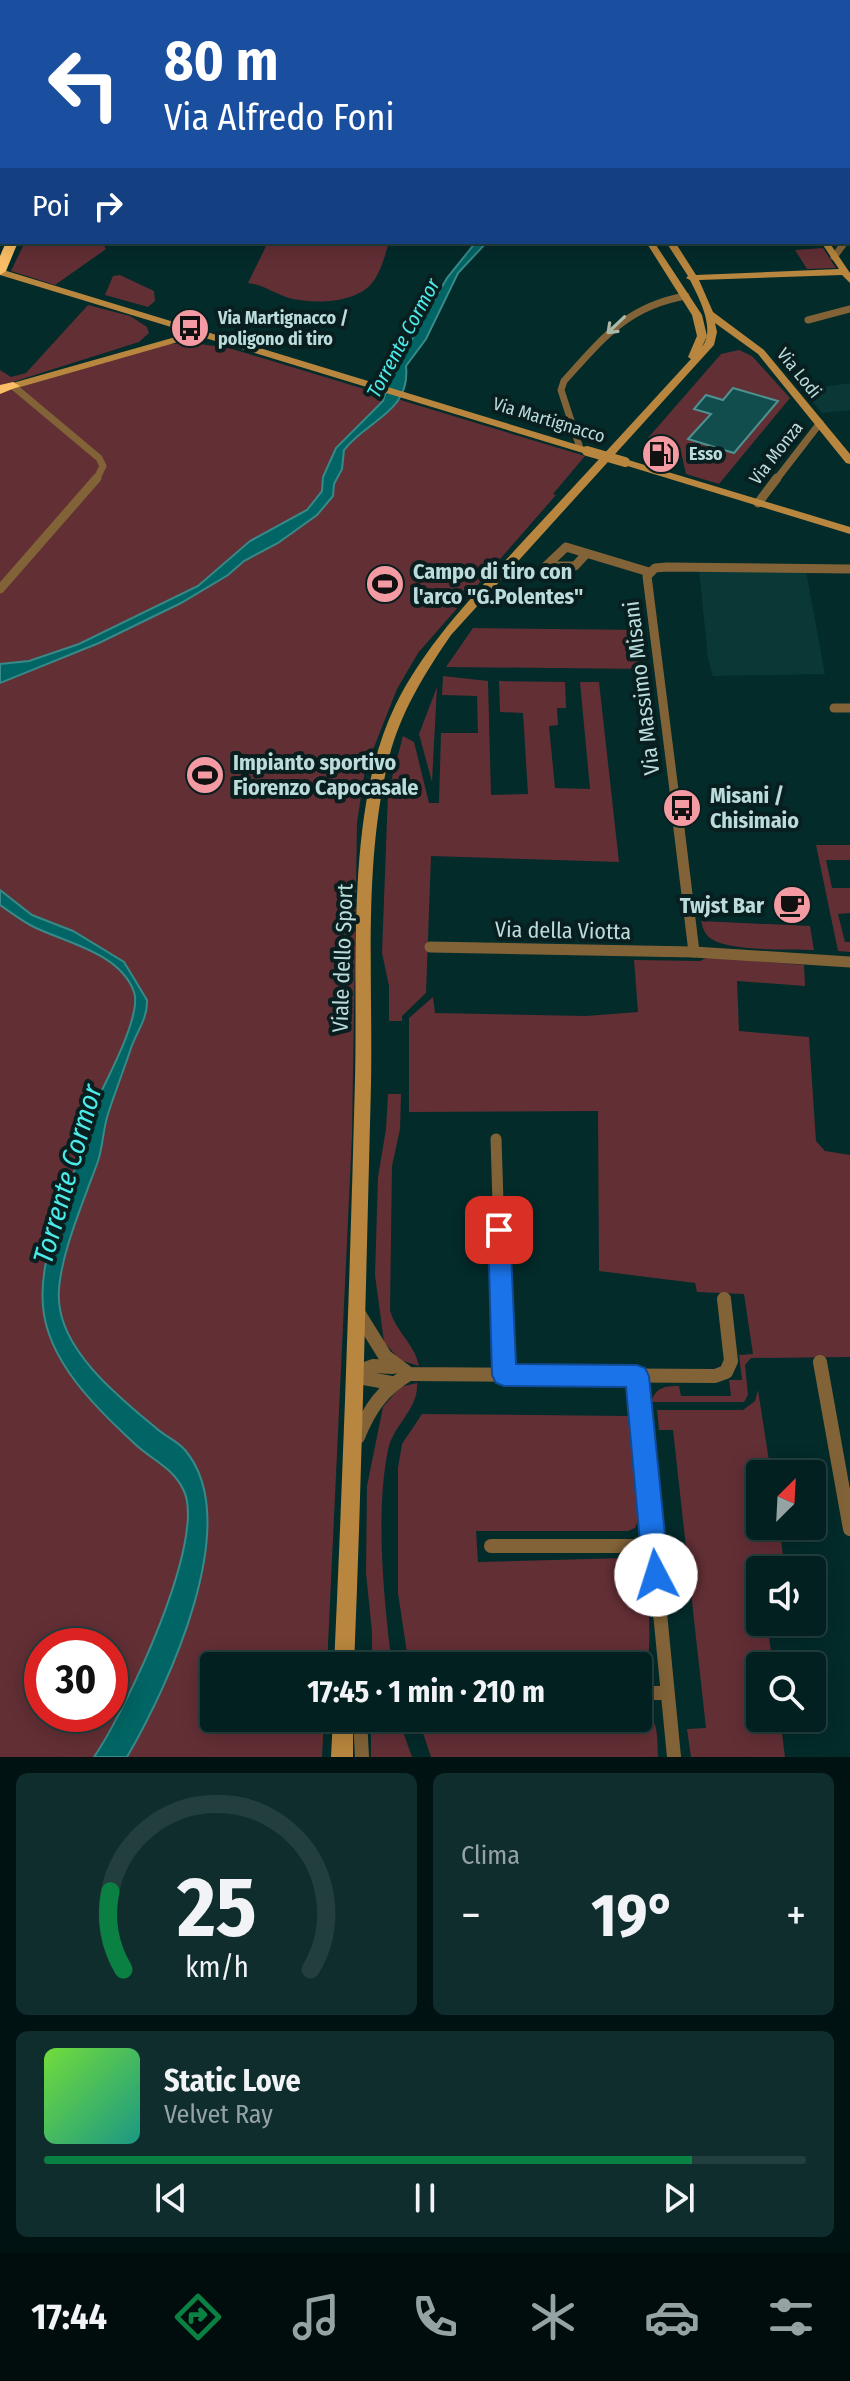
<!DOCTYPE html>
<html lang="it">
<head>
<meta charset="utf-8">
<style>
	body { margin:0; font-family:"Fira Sans Condensed",sans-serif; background:#102d2d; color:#f1f3f6; height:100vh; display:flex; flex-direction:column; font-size:30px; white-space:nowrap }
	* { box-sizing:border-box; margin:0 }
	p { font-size:26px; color:#96a3a5 }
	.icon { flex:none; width:44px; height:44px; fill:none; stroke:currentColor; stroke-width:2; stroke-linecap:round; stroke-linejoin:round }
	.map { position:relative; height:1757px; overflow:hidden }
	.details { display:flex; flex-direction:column; gap:16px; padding:16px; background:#011212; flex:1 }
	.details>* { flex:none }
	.hud { position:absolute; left:0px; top:0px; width:850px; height:244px; box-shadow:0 4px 20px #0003,0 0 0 2px #233e3e; background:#1a4fa0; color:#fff; overflow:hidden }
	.needle { width:52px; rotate:24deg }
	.buttons { position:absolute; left:746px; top:1460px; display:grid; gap:16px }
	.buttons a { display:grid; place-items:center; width:80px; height:80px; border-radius:8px; background:#022020; box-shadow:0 4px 20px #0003,0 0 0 2px #233e3e; font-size:40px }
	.speed { position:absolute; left:24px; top:1628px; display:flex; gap:16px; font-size:40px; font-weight:700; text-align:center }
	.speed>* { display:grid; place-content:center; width:104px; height:104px; border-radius:50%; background:#022020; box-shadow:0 4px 20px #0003,0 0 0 2px #233e3e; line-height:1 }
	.speed .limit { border:12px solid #d22; background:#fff; color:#111 }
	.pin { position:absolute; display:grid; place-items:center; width:68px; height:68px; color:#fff; margin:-34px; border-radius:16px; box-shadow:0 4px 12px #0006 }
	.me { position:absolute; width:88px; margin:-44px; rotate:355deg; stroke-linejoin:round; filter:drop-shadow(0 0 6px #0008) }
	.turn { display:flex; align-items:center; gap:28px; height:168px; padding:0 32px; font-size:36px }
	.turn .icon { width:104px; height:104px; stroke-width:2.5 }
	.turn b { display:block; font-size:56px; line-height:68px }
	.then { display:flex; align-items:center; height:76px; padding:0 32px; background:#0003; gap:16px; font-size:30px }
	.big { font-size:60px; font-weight:700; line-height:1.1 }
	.details .widget { flex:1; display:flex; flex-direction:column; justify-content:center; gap:12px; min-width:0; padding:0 28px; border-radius:12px; background:#102d2d }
	.details .dial { align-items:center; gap:0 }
	.dial svg { height:208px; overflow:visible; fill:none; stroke:#233e3e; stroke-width:7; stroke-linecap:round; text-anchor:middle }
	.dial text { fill:#f1f3f6; stroke:none }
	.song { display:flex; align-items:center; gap:24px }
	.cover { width:96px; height:96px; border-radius:12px; background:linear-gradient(135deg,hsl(100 70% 55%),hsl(170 70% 35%)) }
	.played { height:8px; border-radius:4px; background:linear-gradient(90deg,#0b8043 85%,#233e3e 85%) }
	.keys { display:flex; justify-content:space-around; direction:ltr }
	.heat { display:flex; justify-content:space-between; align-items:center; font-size:44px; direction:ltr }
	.details .tiles { flex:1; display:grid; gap:16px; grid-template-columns:1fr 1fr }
	.widget:last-child { grid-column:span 2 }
	.trip { position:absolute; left:200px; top:1652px; width:452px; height:80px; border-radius:8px; background:#022020; box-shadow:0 4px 20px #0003,0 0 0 2px #233e3e; font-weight:700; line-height:80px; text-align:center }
	.menu { display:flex; height:128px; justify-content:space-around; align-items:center; background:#010d0d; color:#96a3a5 }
	.menu .icon { width:56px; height:56px }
	.menu .active { color:#0b8043 }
	.menu b { font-size:36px; color:#f1f3f6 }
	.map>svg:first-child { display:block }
</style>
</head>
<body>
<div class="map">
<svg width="850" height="1757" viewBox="0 0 850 1757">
	<rect width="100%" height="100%" fill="#032b2a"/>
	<g fill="#093837">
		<path d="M850,383V410L822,413L803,390Z"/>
		<path d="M699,570L806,571L825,674L713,676L708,658Z"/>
	</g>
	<g fill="#622f35" fill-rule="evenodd">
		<path d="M25,242H102L106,249L55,285L11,271Z"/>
		<path d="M268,242H389C385,255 381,272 372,283C355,304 313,304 289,298C273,293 264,285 248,283Z"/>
		<path d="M823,248L836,268L807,269L795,250Z"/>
		<path d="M120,275L154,291L155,301L148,307L105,295L113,276Z"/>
		<path d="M88,305L130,316L147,327L149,333L139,342L0,386V370L11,377L26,373Z"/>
		<path d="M167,344L193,343L229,348L585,456L553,494L556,495L418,653L397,689L365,770L357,823L352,1135L327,1666H214V1718H324L322,1757H0V393ZM42,1646H110V1714H42Z"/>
		<path d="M739,350L752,356L790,398L719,484L686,474L680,447L648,438L721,354Z"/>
		<path d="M473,628L641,630L646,669L446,667Z"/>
		<path d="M443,676L488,681L491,795L528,794L523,713L500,712L499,681L565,682L566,708H557L558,725L549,726L555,788L590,789L580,682H599L619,862L431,856L426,993L402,1016V1021H389V986L382,953L388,793L403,736L414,742L429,803H439L441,733H478L477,696L442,695Z"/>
		<path d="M437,687L432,782L419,734Z"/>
		<path d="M816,845H850V860H826L832,888H850V913L838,914L845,942H850V952L838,951Z"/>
		<path d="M701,921L810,926L814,950C790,949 729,952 710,938C704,933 703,928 701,921Z"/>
		<path d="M708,957L804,965L805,986L737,981L739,1031L809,1037L816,1141L825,1151L850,1155V1357L751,1358L745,1365L748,1395L744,1402H651C656,1387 665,1386 679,1386L681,1396H731L729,1380H742L739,1355L753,1354L744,1294L697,1292L695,1283L599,1271L598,1111L409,1112V1018L433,997L435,1013L586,1016L638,1012L634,960L700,961Z"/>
		<path d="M388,1094H401L400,1129L392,1166L390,1310C395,1331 415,1344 419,1366L400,1360L384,1342L375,1275L378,1177L386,1129Z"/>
		<path d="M417,1383C419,1409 393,1425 388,1450C375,1514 384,1601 392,1666H372V1632L366,1573L367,1486L383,1407L400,1387Z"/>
		<path d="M758,1390L771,1474H760V1526H779L785,1570H760V1622H767L773,1666H760V1718H780L785,1757H691L687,1729L706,1728L673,1430H659L657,1410H743L755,1401Z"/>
		<path d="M422,1414L628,1416L638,1520L635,1528L628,1531H476L478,1562L625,1558C631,1561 637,1563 641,1569C650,1582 653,1661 644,1674L638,1678V1666H409L398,1593V1468L402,1444Z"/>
		<path d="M638,1708C660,1716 657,1736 658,1757H431L418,1718H638Z"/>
		<path d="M371,1718H398L412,1757H371Z"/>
	</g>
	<g fill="#006564" stroke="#388988" stroke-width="2">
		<path d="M476,242H487L458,273L426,339L406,366C411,412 367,420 344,450L342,469L334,484L333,496L317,515L278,543L244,561L228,575L181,603L99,643L0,683V664L29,661L79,644L198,586L250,541L307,510L322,491L323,477L336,448L383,401L391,376L447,278Z"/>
		<path d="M0,890L32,915L73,931L124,962L147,1000C148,1019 135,1034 130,1051C123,1072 115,1092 108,1114C103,1129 103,1146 98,1161C85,1198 56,1263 59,1301C62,1352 120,1398 156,1428C165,1436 177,1441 185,1450C246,1522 167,1688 127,1757H94C125,1712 209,1537 183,1489C172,1467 152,1460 135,1444C97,1409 47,1361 43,1306C39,1258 61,1218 74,1172C78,1156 79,1135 87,1120C99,1094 143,1017 134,992C121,954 68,943 36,928C23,922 12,913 0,905Z"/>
	</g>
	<path fill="#114d4d" stroke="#4d9291" stroke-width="2" d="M733,388L778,401L734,453L688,439L711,414L694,409L706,395L723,400Z"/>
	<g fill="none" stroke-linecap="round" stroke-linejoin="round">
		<g stroke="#826338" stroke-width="5">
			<path d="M774,0L779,2"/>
			<path d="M804,0L809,2"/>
		</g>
		<g stroke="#826338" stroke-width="7">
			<path d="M834,257L845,242"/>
			<path d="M808,320L850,309"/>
			<path d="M13,386L99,458L103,466L96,480"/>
			<path d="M580,448L561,390L564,381C602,339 627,306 686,296"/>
			<path d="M776,480L820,423"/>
		</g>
		<g stroke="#826338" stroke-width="9">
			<path d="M758,503L777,478"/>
			<path d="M586,554L575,566H546L566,547L649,572"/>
			<path d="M0,589L97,478"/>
			<path d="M834,708H850"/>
			<path d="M677,814L647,576L655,568L667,567L850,569"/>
		</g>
		<g stroke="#826338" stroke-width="11">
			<path d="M677,812L694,952"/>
			<path d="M430,947L694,952L850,962"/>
			<path d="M496,1139L499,1233"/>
		</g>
		<g stroke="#826338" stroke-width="14">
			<path d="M499,1231L504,1375"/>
			<path d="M359,1314L385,1356L409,1374L715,1376L726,1372L731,1361L724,1299"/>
			<path d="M820,1362L850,1529"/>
			<path d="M357,1372L373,1366L393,1367"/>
			<path d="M357,1372L364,1378L391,1383"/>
			<path d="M637,1376L674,1757"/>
			<path d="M358,1437C369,1409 383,1389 409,1374"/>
			<path d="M491,1546H653"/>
			<path d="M638,1693H667"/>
			<path d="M360,1718L362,1757"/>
		</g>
		<g fill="#b8863e" fill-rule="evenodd">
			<rect x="427" y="0" width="6" height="2"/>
			<path d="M646,242H654L702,315L707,336L702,347C716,329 699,298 690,280L686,278L688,276L666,242H675L696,275L839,269L821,242H829L850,273V283L842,275L699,280L713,312L764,350L850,454V464L846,463L758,354L715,323L717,332L714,345L451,635C425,673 400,713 389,758C363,864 373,976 371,1084C366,1278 362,1472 354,1666H334C343,1471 350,1276 355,1080C358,967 345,809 395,706C427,641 478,591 526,538C581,479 636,419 691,359L688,357L697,336L692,315Z"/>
			<path d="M0,269L591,449L592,451L591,453H583L189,333L178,342L17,388H9V384L172,338L181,330L0,275Z"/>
			<path d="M625,459L850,527V534L621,464L620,462Z"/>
			<path d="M333,1718H353V1757H331Z"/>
		</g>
		<g fill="#e1a13f" fill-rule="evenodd">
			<path d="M780,0H792L794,2H782Z"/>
			<rect x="848" y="20" width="2" height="5"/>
		</g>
		<g fill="#fbbd66" fill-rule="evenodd">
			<path d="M21,0H31L20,2Z"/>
			<path d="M0,18H2L0,28Z"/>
			<path d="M2,215V230L0,231V216Z"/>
			<path d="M6,242H18L6,271L0,275V256Z"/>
			<path d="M13,382L20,386L0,394V385Z"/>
		</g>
		<path stroke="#b8863e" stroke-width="10" d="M587,451L625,462"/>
	</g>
	<defs><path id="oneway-shaft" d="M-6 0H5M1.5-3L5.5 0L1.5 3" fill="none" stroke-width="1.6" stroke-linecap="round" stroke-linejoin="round" transform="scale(2)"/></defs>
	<use stroke="#aab8aa" href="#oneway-shaft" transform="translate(616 325) rotate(136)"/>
	<path fill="#1a73e8" stroke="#114b97" stroke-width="2" d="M499,1220L507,1223L510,1230L516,1364L637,1365L645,1368L649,1376L669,1575L665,1584L656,1588L647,1584L643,1575L626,1387L504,1386L496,1383L492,1375L488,1230L492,1223Z"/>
	<defs>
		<symbol id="bus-disc" viewBox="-11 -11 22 22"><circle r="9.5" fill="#f49aa2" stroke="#091f1f"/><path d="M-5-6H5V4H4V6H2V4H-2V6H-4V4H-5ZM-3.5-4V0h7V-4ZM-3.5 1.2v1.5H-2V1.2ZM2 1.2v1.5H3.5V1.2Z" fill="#111"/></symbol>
		<symbol id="fuel-disc" viewBox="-11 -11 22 22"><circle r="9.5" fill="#f49aa2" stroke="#091f1f"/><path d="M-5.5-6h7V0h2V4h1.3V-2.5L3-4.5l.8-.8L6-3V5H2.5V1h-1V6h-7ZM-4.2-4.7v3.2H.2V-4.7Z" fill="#111"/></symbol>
		<symbol id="stadium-disc" viewBox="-11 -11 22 22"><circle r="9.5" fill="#f49aa2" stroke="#091f1f"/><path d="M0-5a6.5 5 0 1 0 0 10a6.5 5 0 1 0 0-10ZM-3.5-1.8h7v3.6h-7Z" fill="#111"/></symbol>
		<symbol id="cafe-disc" viewBox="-11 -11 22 22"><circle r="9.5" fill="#f49aa2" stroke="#091f1f"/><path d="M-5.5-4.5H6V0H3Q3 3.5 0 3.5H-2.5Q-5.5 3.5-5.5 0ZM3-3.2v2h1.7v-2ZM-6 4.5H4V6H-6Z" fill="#111"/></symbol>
	</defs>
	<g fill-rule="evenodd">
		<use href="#bus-disc" x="168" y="306" width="44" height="44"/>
		<use href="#fuel-disc" x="639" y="432" width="44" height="44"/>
		<use href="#stadium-disc" x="363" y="562" width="44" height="44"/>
		<use href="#stadium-disc" x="183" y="753" width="44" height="44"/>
		<use href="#bus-disc" x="660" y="786" width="44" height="44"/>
		<use href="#cafe-disc" x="770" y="883" width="44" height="44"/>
	</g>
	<g text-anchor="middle" stroke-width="8" stroke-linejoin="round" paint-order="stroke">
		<g font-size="18" font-weight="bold" fill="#bbdcdb" stroke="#091f1f" text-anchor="start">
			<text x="218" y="324">Via Martignacco /<tspan x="218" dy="21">poligono di tiro</tspan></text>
			<text x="689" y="460">Esso</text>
		</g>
		<g font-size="18" fill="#bbdcdb" stroke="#091f1f">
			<text transform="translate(799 373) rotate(51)" y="6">Via Lodi</text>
			<text transform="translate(549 420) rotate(17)" y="6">Via Martignacco</text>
			<text transform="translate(776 453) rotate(-52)" y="6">Via Monza</text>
		</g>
		<g font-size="20" font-style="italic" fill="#4ceae8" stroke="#091f1f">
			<text transform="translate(403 338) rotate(-62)" y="7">Torrente Cormor</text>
		</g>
		<g font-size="22" font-weight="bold" fill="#bbdcdb" stroke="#091f1f" text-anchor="start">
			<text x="413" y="579">Campo di tiro con<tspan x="413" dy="25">l'arco "G.Polentes"</tspan></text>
			<text x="233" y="770">Impianto sportivo<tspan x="233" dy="25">Fiorenzo Capocasale</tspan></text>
			<text x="710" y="803">Misani /<tspan x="710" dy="25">Chisimaio</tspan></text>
			<text x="764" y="913" text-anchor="end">Twjst Bar</text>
		</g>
		<g font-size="22" fill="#bbdcdb" stroke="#091f1f">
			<text transform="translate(641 688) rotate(-97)" y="8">Via Massimo Misani</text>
			<text transform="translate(563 930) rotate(1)" y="8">Via della Viotta</text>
			<text transform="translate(342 958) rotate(-88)" y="8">Viale dello Sport</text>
		</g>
		<g font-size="28" font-style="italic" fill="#4ceae8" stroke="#091f1f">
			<text transform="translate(67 1174) rotate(-74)" y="10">Torrente Cormor</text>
		</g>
	</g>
</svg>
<div class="buttons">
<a><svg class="needle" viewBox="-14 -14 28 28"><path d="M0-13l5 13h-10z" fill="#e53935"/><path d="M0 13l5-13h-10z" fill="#96a3a5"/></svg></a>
<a><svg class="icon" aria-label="sound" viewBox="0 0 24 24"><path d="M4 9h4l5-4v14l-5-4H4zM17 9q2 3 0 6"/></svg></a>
<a><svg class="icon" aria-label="search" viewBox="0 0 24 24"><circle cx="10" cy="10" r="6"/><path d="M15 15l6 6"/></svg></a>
</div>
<div class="speed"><div class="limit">30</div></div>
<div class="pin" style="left:499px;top:1230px;background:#d93025"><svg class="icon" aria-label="arrive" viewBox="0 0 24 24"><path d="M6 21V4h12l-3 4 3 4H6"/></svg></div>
<svg class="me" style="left:656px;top:1575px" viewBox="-20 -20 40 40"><circle r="19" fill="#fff"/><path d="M0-13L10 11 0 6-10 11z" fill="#1a73e8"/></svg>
<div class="trip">17:45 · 1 min · 210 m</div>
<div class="hud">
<div class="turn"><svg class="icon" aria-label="left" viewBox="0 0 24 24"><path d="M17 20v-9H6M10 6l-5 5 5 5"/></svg><div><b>80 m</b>Via Alfredo Foni</div></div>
<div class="then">Poi<svg class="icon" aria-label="right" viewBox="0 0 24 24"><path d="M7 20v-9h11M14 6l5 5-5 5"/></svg></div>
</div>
</div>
<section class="details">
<div class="tiles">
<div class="widget dial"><svg viewBox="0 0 100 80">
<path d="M14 69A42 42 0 1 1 86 69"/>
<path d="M14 69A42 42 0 0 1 9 39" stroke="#0b8043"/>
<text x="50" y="56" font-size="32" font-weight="700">25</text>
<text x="50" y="72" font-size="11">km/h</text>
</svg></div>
<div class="widget"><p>Clima</p>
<div class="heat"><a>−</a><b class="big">19°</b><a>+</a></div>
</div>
<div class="widget">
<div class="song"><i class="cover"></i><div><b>Static Love</b><p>Velvet Ray</p></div></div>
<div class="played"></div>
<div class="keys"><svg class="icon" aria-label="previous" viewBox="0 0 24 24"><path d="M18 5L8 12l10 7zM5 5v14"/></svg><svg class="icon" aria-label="pause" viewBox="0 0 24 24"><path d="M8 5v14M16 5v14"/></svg><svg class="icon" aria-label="next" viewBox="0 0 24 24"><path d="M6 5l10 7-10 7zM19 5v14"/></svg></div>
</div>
</div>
</section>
<nav class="menu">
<b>17:44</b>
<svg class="icon active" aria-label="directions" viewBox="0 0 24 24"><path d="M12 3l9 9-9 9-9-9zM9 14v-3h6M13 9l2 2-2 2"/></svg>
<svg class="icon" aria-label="music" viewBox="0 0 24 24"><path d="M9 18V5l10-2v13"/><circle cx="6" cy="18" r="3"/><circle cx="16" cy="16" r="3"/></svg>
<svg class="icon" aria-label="phone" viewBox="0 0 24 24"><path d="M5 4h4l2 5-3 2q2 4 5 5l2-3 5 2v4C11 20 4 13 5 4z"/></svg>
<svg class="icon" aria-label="climate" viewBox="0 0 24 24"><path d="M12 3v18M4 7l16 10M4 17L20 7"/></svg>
<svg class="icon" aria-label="car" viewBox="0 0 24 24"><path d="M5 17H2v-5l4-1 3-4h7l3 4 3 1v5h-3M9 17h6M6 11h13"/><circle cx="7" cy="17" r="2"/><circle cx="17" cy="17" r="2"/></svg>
<svg class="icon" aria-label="filters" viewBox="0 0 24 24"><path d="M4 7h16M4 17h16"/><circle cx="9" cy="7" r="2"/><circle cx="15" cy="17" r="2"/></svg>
</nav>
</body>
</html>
